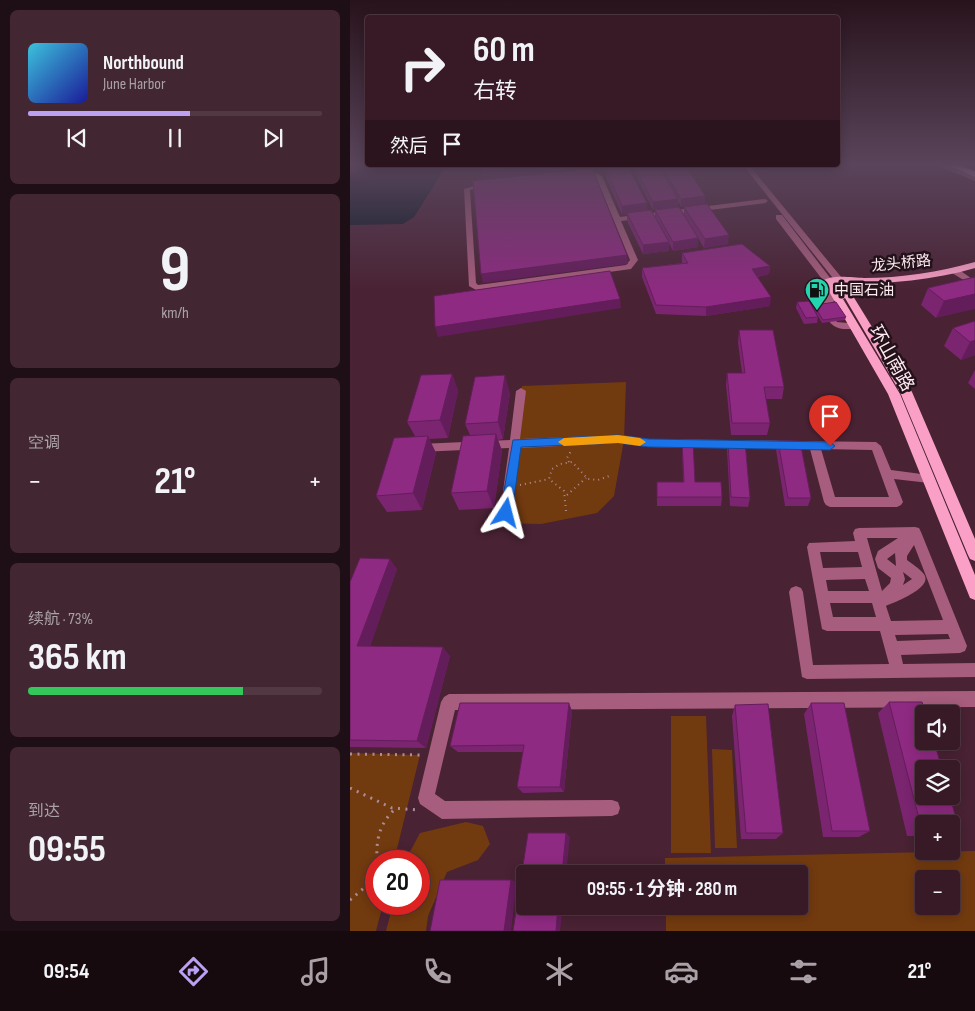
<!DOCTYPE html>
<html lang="zh">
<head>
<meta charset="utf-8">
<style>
	body { margin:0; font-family:"Sofia Sans Condensed","Noto Sans SC",sans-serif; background:#422732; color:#f1f3f6; height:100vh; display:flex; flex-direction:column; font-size:19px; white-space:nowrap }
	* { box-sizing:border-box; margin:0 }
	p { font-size:16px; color:#aaa1a7 }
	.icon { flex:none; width:28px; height:28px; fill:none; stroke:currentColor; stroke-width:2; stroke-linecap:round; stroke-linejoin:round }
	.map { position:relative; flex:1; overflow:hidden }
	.drawer { display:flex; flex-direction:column; gap:10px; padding:10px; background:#1e0e15; width:350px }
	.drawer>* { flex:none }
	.top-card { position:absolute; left:15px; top:15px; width:475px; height:152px; border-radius:5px; box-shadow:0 2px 12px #0003,0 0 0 1px #513843; background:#371a26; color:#f1f3f6; overflow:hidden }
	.fabs { position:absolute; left:565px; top:705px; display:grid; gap:10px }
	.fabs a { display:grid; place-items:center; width:45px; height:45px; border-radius:5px; background:#371a26; box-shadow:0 2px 12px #0003,0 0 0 1px #513843; font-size:25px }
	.speed { position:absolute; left:15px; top:850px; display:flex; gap:10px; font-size:25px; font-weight:700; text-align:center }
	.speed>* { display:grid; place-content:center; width:65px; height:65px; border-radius:50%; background:#371a26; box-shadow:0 2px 12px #0003,0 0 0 1px #513843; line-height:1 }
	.speed .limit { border:8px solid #d22; background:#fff; color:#111 }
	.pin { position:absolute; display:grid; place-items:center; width:42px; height:42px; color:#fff; margin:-51px -21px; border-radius:50% 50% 50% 0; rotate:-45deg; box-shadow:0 0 5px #0007 }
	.pin .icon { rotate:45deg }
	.me { position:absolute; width:55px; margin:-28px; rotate:9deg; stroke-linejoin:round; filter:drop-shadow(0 0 4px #0008) }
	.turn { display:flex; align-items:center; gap:18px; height:105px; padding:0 25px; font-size:22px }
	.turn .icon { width:65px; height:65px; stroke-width:2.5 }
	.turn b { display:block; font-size:35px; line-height:42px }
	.then { display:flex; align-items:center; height:48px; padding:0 25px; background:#0003; gap:10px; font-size:19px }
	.big { font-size:38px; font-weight:700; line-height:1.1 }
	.drawer .widget { flex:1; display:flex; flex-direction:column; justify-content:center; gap:8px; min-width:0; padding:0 18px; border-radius:8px; background:#422732 }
	.drawer .dial { align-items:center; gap:0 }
	.dial b { font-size:65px; line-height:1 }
	.song { display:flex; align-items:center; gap:15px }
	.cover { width:60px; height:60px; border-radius:8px; background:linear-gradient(135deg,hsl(190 70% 55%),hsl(240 70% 35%)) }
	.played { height:5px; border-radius:2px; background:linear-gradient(90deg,#bca0f2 55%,#513843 55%) }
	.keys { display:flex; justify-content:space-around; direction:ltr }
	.heat { display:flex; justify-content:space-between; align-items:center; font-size:28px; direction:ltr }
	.charge { height:8px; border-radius:4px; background:linear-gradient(90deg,#34c759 73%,#513843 0) }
	.trip { position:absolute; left:166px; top:865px; width:292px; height:50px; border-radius:5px; background:#371a26; box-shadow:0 2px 12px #0003,0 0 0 1px #513843; font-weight:700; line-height:50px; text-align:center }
	.menu { display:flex; height:80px; justify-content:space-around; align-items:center; background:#160a0f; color:#aaa1a7 }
	.menu .icon { width:35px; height:35px }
	.menu .current { color:#bca0f2 }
	.menu b { font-size:22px; color:#f1f3f6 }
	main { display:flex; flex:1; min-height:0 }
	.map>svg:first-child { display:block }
</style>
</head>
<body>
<main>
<section class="drawer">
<div class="widget">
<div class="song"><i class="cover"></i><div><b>Northbound</b><p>June Harbor</p></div></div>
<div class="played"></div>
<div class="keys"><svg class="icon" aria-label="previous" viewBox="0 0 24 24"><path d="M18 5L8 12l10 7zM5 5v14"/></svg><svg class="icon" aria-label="pause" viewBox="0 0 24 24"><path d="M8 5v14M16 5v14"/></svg><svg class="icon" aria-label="next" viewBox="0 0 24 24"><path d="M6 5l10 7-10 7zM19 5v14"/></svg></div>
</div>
<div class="widget dial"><b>9</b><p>km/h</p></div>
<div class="widget"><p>空调</p>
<div class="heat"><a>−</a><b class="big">21°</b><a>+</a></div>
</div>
<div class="widget"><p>续航 · 73%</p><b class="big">365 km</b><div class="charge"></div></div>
<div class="widget"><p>到达</p><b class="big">09:55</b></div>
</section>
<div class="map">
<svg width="625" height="931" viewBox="0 0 625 931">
	<rect width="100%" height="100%" fill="#492233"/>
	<g fill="#723a0f" fill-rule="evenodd">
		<path d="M276,382L274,440L264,496L247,513L191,524L148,523L172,386Z"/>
		<path d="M321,716H356L361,853H321Z"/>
		<path d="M362,749L382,750L387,848H365Z"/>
		<path d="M0,753L70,755L44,861H26V904H33L26,931H0Z"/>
		<path d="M116,822L133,826L140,844L128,860L97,872L78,916L76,931H36L43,904H69V861H55L70,833Z"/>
		<path d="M625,851V931H316V906H450V874H315V858ZM574,879H601V906H574Z"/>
	</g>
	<path fill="#041722" d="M13,164L18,165H97L64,217L53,224L0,225V175Z"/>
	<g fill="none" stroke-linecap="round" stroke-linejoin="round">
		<g stroke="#ab8d99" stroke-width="2" stroke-dasharray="1 4" stroke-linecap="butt">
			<path d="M219,462L217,458L221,451"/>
			<path d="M170,485L199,479"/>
			<path d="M217,495L236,478"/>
			<path d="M216,511L214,491L199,479L202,469L210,464L222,462L238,479L248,480L262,475"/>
		</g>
		<g stroke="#ab8d99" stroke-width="3" stroke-dasharray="2 5.5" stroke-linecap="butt">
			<path d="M0,754L73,755"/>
			<path d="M0,788L42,808L69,810"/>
			<path d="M27,861C26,840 29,824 45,809"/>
			<path d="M0,900L14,888L26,866"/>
		</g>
		<g fill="#a75d7d" fill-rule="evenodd">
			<path d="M584,164H592L625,177V181Z"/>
			<path d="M393,165H399L492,278V282H486Z"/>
			<path d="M241,171L252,176L270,217L415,199L418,201L415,203L271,221L288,260L281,269L126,290L119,286L114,189L137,182L139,183V185L120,190L126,283L128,285L276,265L280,260L246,177L227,174Z"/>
			<path d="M426,215H432L481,279V283H475L426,219Z"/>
			<path d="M602,269H608L625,281V287L602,273Z"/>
			<path d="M481,288H484L488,290L484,301L479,306L487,322L508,324V328C483,332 480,325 470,305L476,300Z"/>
			<path d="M171,388L176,391L170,439L269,435L299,439L526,442L531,446L541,470L579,475L583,476L585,479L583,482L579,483L544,479L553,502L551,505L547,507H480L476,505L474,502L460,449L299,447L269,443L170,448L162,513L160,516L156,518L152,516L150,513L159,448L69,452L64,448L69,444L160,440L166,391ZM471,449L522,450L539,497H485Z"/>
			<path d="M565,527L569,528L571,532L617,646L615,651L610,653L551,655L553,664L625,663V677L457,679L452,677L439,592L441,588L446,586L451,588L453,592L463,665L539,664L530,631H477L472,629L457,547L459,543L505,541L503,533L505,529L509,528ZM517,538H548L528,551L525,559L528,568L541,578L540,583L532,591ZM564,545L593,620L541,621L536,606C545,602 586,587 573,573C569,568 562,564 557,560V556ZM470,552H508L512,567L473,568ZM545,553L546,566L537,559ZM553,572L562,579L553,585L555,579ZM515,579L519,591H478L476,580ZM480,603H522L526,617H483ZM598,634L600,639L547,641L545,635Z"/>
			<path d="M625,691V707L105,710L85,794L95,801L262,800L268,802L270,808L268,814L262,816L92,819L70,804L68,798L91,702L94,697L99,694Z"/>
		</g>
		<path fill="#faa0c6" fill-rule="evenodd" d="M625,262V268C584,280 539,284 496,284L500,291L539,283L544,286L503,296L562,392L625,539V561L620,559L618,555L550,392L495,298L493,299L550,394L625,575V600L620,598L618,593L538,394L473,281C482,274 503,278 514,278C551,278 589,272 625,262ZM484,284H487L492,293L490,294Z"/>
		<path fill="#f5d0de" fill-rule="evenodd" d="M595,164H606L625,171V177Z"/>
	</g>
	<g fill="#7b2470">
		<path d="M310,165H335L355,196V204L331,207L328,201V207L334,215V207L378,244L354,248L348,238V247L323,251L319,243V251L293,254L277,221V214L272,215L256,177V169L305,217V210H303L285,174L284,166L310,169Z"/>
		<path d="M332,253L420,266L419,274L408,277L420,306L356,316L306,314L292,277V268L332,263Z"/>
		<path d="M625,277L586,318L571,305L578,288Z"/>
		<path d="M447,302L468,317L467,323L454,324L446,308Z"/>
		<path d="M464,305L496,317L495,320L472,323L463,308Z"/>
		<path d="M625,321V355L611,360L594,346L603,328Z"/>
		<path d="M389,330L434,387L432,399H416L420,423L417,435H381L376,385L377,373H392L388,343Z"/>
		<path d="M625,370V389L618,383Z"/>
		<path d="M102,374L108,391L98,438L79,439L86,453L72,510L37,512L26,496L65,436L57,422Z"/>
		<path d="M160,393L153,439L148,440L152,451L144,508L109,510L101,493L120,435L115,424Z"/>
		<path d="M332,441L345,482L372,497L371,506H307V482H333Z"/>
		<path d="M378,441L400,498L398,507L380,506L377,450Z"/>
		<path d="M428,441L461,498L458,506H435L426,450Z"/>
		<path d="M47,569L20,646L100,656L76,748L0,747V582Z"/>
		<path d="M539,702L609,830L601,833V824H574V836H557L528,713Z"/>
		<path d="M461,703L520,831L509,837H473L454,714Z"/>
		<path d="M385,705L433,833L426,839H391L382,716Z"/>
		<path d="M222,711L214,792L173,793L167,787L173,752H108L100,746Z"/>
	</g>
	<g fill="#641d5b">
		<path d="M194,165H217V171L133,179L131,171Z"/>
		<path d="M355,196V204L331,207V199Z"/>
		<path d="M328,199V207L303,210V202Z"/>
		<path d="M297,203V212L272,215V206Z"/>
		<path d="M379,235L378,244L354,248L355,239Z"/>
		<path d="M348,238V247L323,251V242Z"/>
		<path d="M319,242V251L293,254V245Z"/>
		<path d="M277,255L278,264L133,283L131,274Z"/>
		<path d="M420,266L419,274L401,278L402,269Z"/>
		<path d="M625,294V309L586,318L594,301Z"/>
		<path d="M421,297L420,306L356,316V307Z"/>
		<path d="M270,299L271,308L88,337L85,327Z"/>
		<path d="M625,340V355L611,360L620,342Z"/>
		<path d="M102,374L108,391L98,438L90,420Z"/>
		<path d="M155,375L160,393L153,439L148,422Z"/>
		<path d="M146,434L152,451L144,508L137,491Z"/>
		<path d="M78,436L86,453L72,510L63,493Z"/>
		<path d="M40,559L47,569L17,656L7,646Z"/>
		<path d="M93,647L100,656L76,748L67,741Z"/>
		<path d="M219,703L222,711L214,792L210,787Z"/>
		<path d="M216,833L220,837L216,874H212Z"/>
		<path d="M161,880L167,882L161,931H154Z"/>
		<path d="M208,906H213L210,931H206Z"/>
	</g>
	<g fill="#8f2a82" stroke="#641d5b">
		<path d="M130,165H194L131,171Z"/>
		<path d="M289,165H308L328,199L303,202L284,166Z"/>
		<path d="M311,165H335L355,196L331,199Z"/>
		<path d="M278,167L297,203L272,206L256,169Z"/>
		<path d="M242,168L277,255L131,274L123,181Z"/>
		<path d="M357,204L379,235L355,239L334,207Z"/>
		<path d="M329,207L348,238L323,242L305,210Z"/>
		<path d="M301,210L319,242L293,245L277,213Z"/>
		<path d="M392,244L420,266L402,269L421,297L356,307L306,305L292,268L338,263L332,253Z"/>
		<path d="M260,271L270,299L85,327L84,296Z"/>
		<path d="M625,277V294L594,301L578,288Z"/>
		<path d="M459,301L468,317L456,318L447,302Z"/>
		<path d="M486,302L496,317L473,320L464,305Z"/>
		<path d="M625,321V340L620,342L603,328Z"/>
		<path d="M389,330H423L434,387H414L420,423H382L377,373H395Z"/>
		<path d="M102,374L90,420L57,422L71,375Z"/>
		<path d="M155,375L148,422L115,424L125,377Z"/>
		<path d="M146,434L137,491L101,493L113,436Z"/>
		<path d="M78,436L63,493L26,496L44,438Z"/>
		<path d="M332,441H343L345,482H371L372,497H307V482H334Z"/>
		<path d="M378,441H395L400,498L381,497Z"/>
		<path d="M428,441H450L461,498H438Z"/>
		<path d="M10,558L40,559L7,646L93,647L67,741L0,740V582Z"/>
		<path d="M539,702H572L576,714H574V741H584L592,769H574V796H600L609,830H601V824H574V830H572Z"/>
		<path d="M110,703H219L210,787H167L174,745L100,746Z"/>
		<path d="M461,703H494L520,831H482Z"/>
		<path d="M418,704L433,833H396L385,705Z"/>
		<path d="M178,833H216L212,874H175V906H208L206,931H163Z"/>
		<path d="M90,880H161L154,931H80Z"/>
	</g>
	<linearGradient id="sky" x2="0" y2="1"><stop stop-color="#28131c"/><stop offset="0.56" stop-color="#59445b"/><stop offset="1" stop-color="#59445b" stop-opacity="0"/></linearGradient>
	<rect width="625" height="294" fill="url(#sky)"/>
	<path fill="#1a73e8" stroke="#114b97" d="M268,435L299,439L480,442L485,446L480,450L299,447L268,443L171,447L162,513L160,516H152L150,513L163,440Z"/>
	<path fill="#f59e0b" d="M268,435L290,438L296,442L290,446L268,443L214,446L208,442L214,438Z"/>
	<defs>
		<symbol id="fuel-pin" viewBox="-11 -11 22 30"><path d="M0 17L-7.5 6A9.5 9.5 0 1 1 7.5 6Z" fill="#22d5af" stroke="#24121a"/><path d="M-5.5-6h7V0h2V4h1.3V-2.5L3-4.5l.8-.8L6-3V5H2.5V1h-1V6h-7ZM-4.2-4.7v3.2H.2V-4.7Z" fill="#111"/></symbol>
	</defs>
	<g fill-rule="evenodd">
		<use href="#fuel-pin" x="453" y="276" width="28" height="38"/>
	</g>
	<g text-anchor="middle" stroke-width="5" stroke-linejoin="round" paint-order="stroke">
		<g font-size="15" fill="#ffeaf1" stroke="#24121a">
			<text transform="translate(551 263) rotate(-6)" y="5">龙头桥路</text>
		</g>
		<g font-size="15" fill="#ffeaf1" stroke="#24121a" text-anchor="start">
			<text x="484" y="295">中国石油</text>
		</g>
		<g font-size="18" fill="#ffeaf1" stroke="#24121a">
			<text transform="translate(542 358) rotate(61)" y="6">环山南路</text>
		</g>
	</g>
</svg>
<div class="fabs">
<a><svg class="icon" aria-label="sound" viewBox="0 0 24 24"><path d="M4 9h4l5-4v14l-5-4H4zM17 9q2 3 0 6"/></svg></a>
<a><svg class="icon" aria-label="layers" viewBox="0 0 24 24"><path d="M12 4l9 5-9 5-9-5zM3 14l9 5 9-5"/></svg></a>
<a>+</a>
<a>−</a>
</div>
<div class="speed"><div class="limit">20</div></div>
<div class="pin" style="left:480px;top:446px;background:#d93025"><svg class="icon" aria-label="arrive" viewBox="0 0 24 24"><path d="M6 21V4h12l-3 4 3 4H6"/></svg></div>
<svg class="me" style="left:156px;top:513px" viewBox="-20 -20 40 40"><path d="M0-17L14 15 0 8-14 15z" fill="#1a73e8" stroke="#fff" stroke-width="4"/></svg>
<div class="trip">09:55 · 1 分钟 · 280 m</div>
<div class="top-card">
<div class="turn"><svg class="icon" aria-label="right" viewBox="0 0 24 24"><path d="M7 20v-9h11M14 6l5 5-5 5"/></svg><div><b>60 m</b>右转</div></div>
<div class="then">然后<svg class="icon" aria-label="arrive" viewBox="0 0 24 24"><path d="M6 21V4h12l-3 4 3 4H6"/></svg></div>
</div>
</div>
</main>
<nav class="menu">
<b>09:54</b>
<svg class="icon current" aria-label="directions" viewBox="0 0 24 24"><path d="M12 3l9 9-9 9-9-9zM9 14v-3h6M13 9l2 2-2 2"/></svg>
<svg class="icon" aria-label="music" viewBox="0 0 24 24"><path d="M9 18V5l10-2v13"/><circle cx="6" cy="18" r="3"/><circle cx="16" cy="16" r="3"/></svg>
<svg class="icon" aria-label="phone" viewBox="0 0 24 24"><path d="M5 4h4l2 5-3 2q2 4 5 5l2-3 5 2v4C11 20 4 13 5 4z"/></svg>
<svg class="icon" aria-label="climate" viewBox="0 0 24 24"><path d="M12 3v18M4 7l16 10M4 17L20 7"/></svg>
<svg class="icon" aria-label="car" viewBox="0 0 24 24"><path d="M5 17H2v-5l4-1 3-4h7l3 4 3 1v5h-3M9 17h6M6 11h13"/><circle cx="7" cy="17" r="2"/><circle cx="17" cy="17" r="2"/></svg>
<svg class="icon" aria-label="filters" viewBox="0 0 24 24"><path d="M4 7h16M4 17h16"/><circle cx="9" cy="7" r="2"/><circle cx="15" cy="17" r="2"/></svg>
<b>21°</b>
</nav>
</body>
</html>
